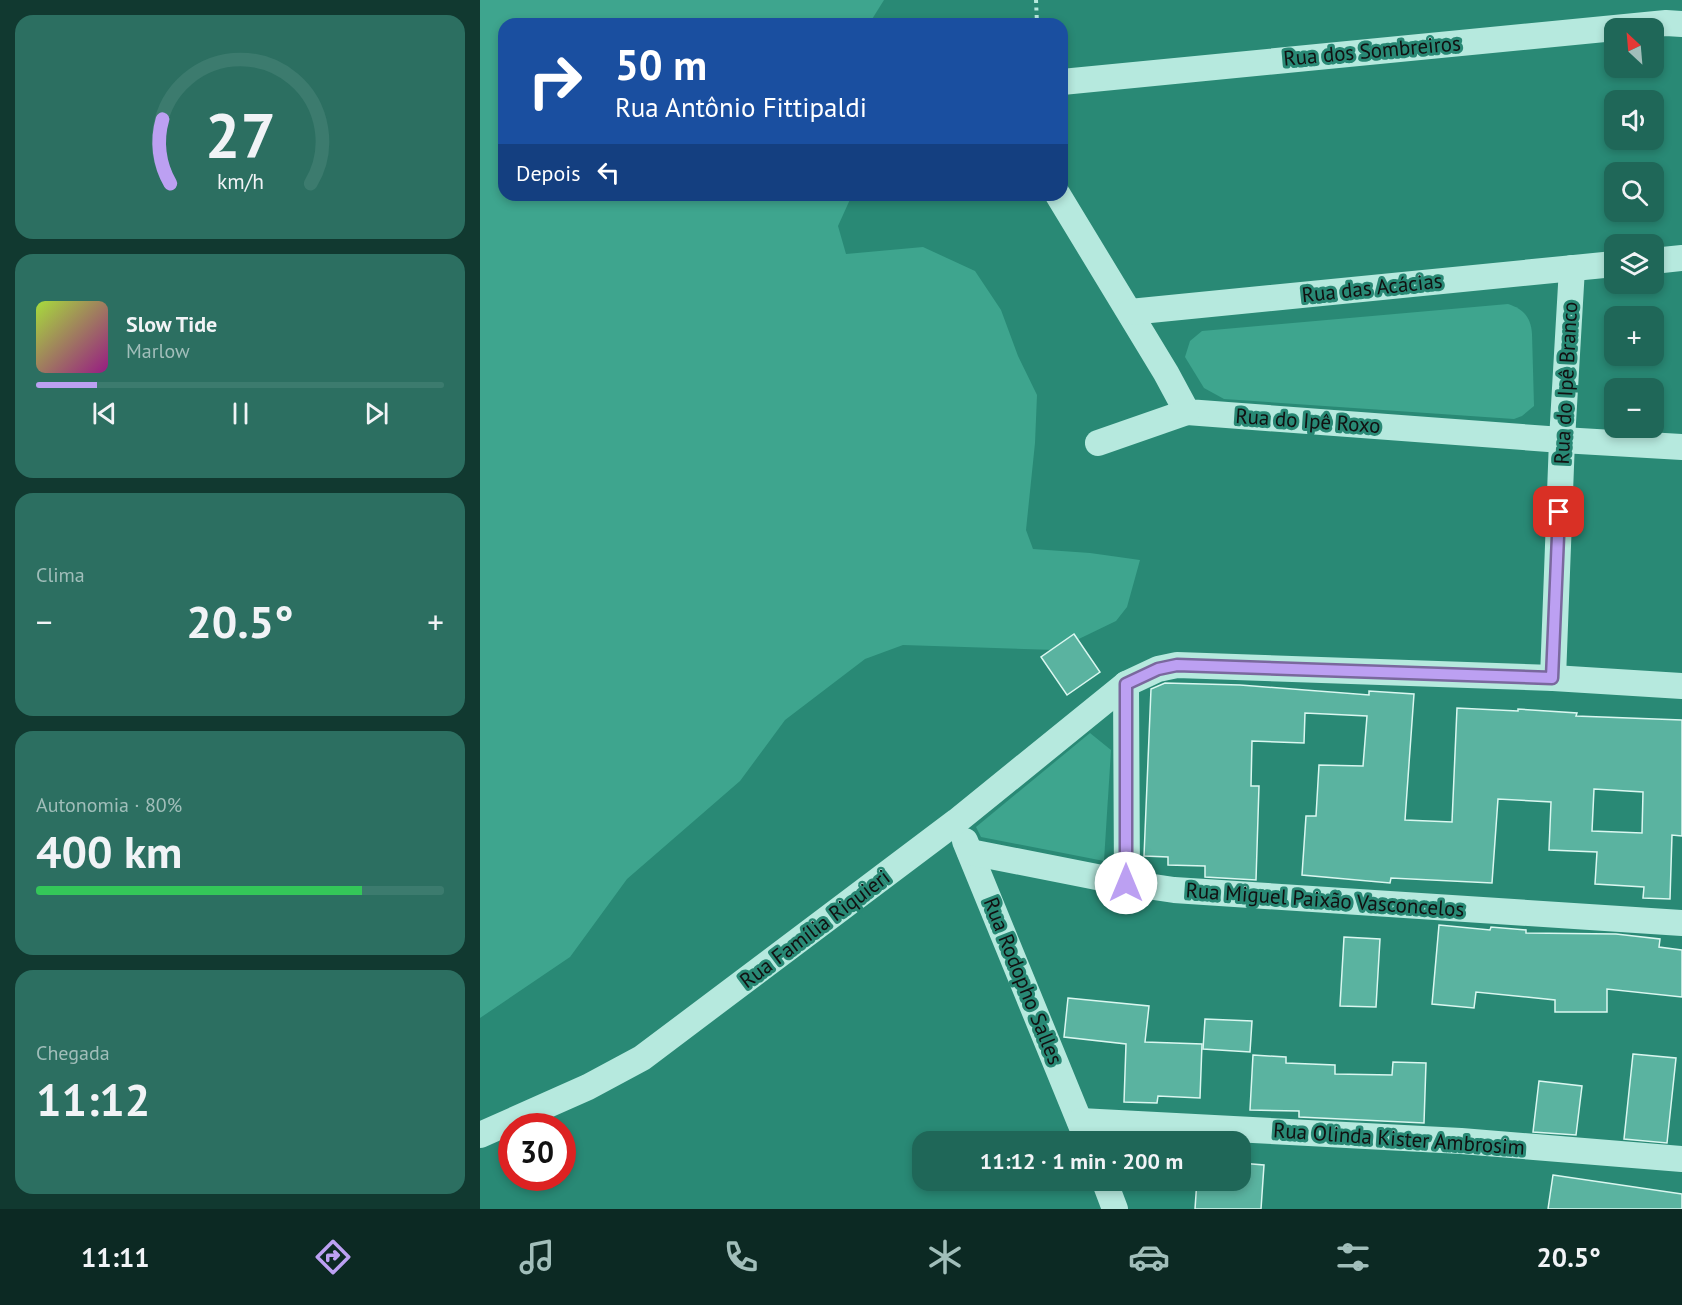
<!DOCTYPE html>
<html lang="pt">
<head>
<meta charset="utf-8">
<style>
	body { margin:0; font-family:"PT Sans",sans-serif; background:#2c6f61; color:#f1f3f6; height:100vh; display:flex; flex-direction:column; font-size:22px; white-space:nowrap }
	* { box-sizing:border-box; margin:0 }
	p { font-size:20px; color:#a1beba }
	.icon { flex:none; width:33px; height:33px; fill:none; stroke:currentColor; stroke-width:2; stroke-linecap:round; stroke-linejoin:round }
	.map { position:relative; flex:1; overflow:hidden }
	.details { display:flex; flex-direction:column; gap:15px; padding:15px; background:#113930; width:480px }
	.details>* { flex:none }
	.guide { position:absolute; left:18px; top:18px; width:570px; height:183px; border-radius:18px; box-shadow:0 3px 9px #0003; background:#1a4fa0; color:#fff; overflow:hidden }
	.needle { width:39px; rotate:334deg }
	.buttons { position:absolute; left:1124px; top:18px; display:grid; gap:12px }
	.buttons a { display:grid; place-items:center; width:60px; height:60px; border-radius:12px; background:#1f6758; box-shadow:0 3px 9px #0003; font-size:30px }
	.speed { position:absolute; left:18px; top:1113px; display:flex; gap:12px; font-size:30px; font-weight:700; text-align:center }
	.speed>* { display:grid; place-content:center; width:78px; height:78px; border-radius:50%; background:#1f6758; box-shadow:0 3px 9px #0003; line-height:1 }
	.speed .limit { border:9px solid #d22; background:#fff; color:#111 }
	.pin { position:absolute; display:grid; place-items:center; width:51px; height:51px; color:#fff; margin:-26px; border-radius:12px; box-shadow:0 3px 9px #0006 }
	.me { position:absolute; width:66px; margin:-33px; rotate:0deg; stroke-linejoin:round; filter:drop-shadow(0 0 4px #0008) }
	.turn { display:flex; align-items:center; gap:21px; height:126px; padding:0 18px; font-size:27px }
	.turn .icon { width:78px; height:78px; stroke-width:2.5 }
	.turn b { display:block; font-size:42px; line-height:51px }
	.then { display:flex; align-items:center; height:57px; padding:0 18px; background:#0003; gap:12px; font-size:22px }
	.big { font-size:45px; font-weight:700; line-height:1.1 }
	.details .card { flex:1; display:flex; flex-direction:column; justify-content:center; gap:9px; min-width:0; padding:0 21px; border-radius:18px; background:#2c6f61 }
	.details .dial { align-items:center; gap:0 }
	.dial svg { height:156px; overflow:visible; fill:none; stroke:#3c7b6e; stroke-width:7; stroke-linecap:round; text-anchor:middle }
	.dial text { fill:#f1f3f6; stroke:none }
	.song { display:flex; align-items:center; gap:18px }
	.cover { width:72px; height:72px; border-radius:9px; background:linear-gradient(135deg,hsl(80 70% 55%),hsl(310 70% 35%)) }
	.played { height:6px; border-radius:3px; background:linear-gradient(90deg,#bca0f2 15%,#3c7b6e 15%) }
	.keys { display:flex; justify-content:space-around; direction:ltr }
	.heat { display:flex; justify-content:space-between; align-items:center; font-size:33px; direction:ltr }
	.charge { height:9px; border-radius:4px; background:linear-gradient(90deg,#34c759 80%,#3c7b6e 0) }
	.trip { position:absolute; left:432px; top:1131px; width:339px; height:60px; border-radius:18px; background:#1f6758; box-shadow:0 3px 9px #0003; font-weight:700; line-height:60px; text-align:center }
	.menu { display:flex; height:96px; justify-content:space-around; align-items:center; background:#0c2923; color:#a1beba }
	.menu .icon { width:42px; height:42px }
	.menu .selected { color:#bca0f2 }
	.menu b { font-size:27px; color:#f1f3f6 }
	main { display:flex; flex:1; min-height:0 }
	.map>svg:first-child { display:block }
</style>
</head>
<body>
<main>
<section class="details">
<div class="card dial"><svg viewBox="0 0 100 80">
<path d="M14 69A42 42 0 1 1 86 69"/>
<path d="M14 69A42 42 0 0 1 10 36" stroke="#bca0f2"/>
<text x="50" y="56" font-size="32" font-weight="700">27</text>
<text x="50" y="72" font-size="11">km/h</text>
</svg></div>
<div class="card">
<div class="song"><i class="cover"></i><div><b>Slow Tide</b><p>Marlow</p></div></div>
<div class="played"></div>
<div class="keys"><svg class="icon" aria-label="previous" viewBox="0 0 24 24"><path d="M18 5L8 12l10 7zM5 5v14"/></svg><svg class="icon" aria-label="pause" viewBox="0 0 24 24"><path d="M8 5v14M16 5v14"/></svg><svg class="icon" aria-label="next" viewBox="0 0 24 24"><path d="M6 5l10 7-10 7zM19 5v14"/></svg></div>
</div>
<div class="card"><p>Clima</p>
<div class="heat"><a>−</a><b class="big">20.5°</b><a>+</a></div>
</div>
<div class="card"><p>Autonomia · 80%</p><b class="big">400 km</b><div class="charge"></div></div>
<div class="card"><p>Chegada</p><b class="big">11:12</b></div>
</section>
<div class="map">
<svg width="1202" height="1209" viewBox="0 0 1202 1209">
	<rect width="100%" height="100%" fill="#298975"/>
	<g fill="#3ea58e">
		<path d="M0,0H404L389,24H24V195H372L358,226L366,254L443,247L495,271L521,310L538,356L557,395L555,443L546,530L553,549L610,553L660,560L647,607L636,621L576,650L423,645L385,659L305,720L260,781L147,879L90,957L0,1018Z"/>
		<path d="M1028,304C1044,309 1051,318 1052,334L1054,406L1042,416L1034,419L744,399L724,388L705,357L710,341L722,331Z"/>
		<path d="M610,733L631,750L624,861L501,837L496,827Z"/>
	</g>
	<g fill="#5ab3a0" stroke="#daf7f0" stroke-width="1.5" fill-rule="evenodd">
		<path d="M594,634L620,672L587,695L561,657Z"/>
		<path d="M685,683L760,685L889,695V691L934,694L925,820L972,822L977,708L1038,711V709L1097,713L1096,716L1202,720V836L1192,835L1190,899L1163,898L1164,887L1115,884L1117,852L1069,850L1071,802L1018,799L1012,883L911,878L910,883L822,875L826,816H836L839,765L883,766L887,716L825,713L824,743L772,741L771,786H779L776,880L725,877V866L688,865V857L664,856L671,689ZM1114,789L1163,792L1162,833L1112,831Z"/>
		<path d="M959,925L1010,930L1011,927L1046,930V933L1136,934L1180,939L1179,947L1202,950V997L1127,989V1012H1075V1000L996,992L994,1008L952,1004Z"/>
		<path d="M864,937L900,939L896,1007L860,1006Z"/>
		<path d="M588,998L669,1006L665,1042L722,1044L720,1098L678,1096L677,1103L644,1102L646,1044L584,1037Z"/>
		<path d="M725,1019L772,1021L770,1052L723,1049Z"/>
		<path d="M1153,1054L1196,1058L1187,1143L1144,1139Z"/>
		<path d="M773,1055L806,1057V1063L855,1065V1074L912,1075L913,1062L946,1063L944,1123L819,1117V1111L770,1110Z"/>
		<path d="M1059,1081L1102,1086L1096,1135L1053,1132Z"/>
		<path d="M760,1163L784,1165L781,1209H715L717,1180H760Z"/>
		<path d="M1073,1175L1202,1194V1209H1068Z"/>
	</g>
	<g fill="none" stroke-linecap="round" stroke-linejoin="round">
		<path stroke="#b6e9de" stroke-width="4" stroke-dasharray="3 4.5" stroke-linecap="butt" d="M556,0L557,24"/>
		<g stroke="#b6e9de" stroke-width="26">
			<path d="M582,82L1186,23L1202,24"/>
			<path d="M578,195L686,373L707,412L1082,440L1202,447"/>
			<path d="M1173,261L1202,258"/>
			<path d="M650,312L1134,264"/>
			<path d="M618,443L707,412"/>
			<path d="M1073,678L1082,440L1092,268"/>
			<path d="M646,684L647,883"/>
			<path d="M485,841L608,1142"/>
			<path d="M490,852L647,883L694,890L1202,923"/>
			<path d="M600,1121L981,1141L1202,1159"/>
			<path d="M0,1135L108,1087L162,1058L477,821L646,684L678,669L697,665L1073,678L1202,686"/>
			<path d="M624,1180L635,1209"/>
		</g>
	</g>
	<g fill="none" stroke-linecap="round" stroke-linejoin="round">
		<defs>
			<path id="route" d="M646,883V684L678,669L697,665L1072,678L1079,512"/>
		</defs>
		<use href="#route" stroke="#7a689d" stroke-width="15"/>
		<use href="#route" stroke="#bca0f2" stroke-width="10"/>
	</g>
	<g text-anchor="middle" stroke-width="6" stroke-linejoin="round" paint-order="stroke">
		<g font-size="21" fill="#111" stroke="#298975">
			<text transform="translate(892 51) rotate(-5)" y="7">Rua dos Sombreiros</text>
			<text transform="translate(892 288) rotate(-6)" y="7">Rua das Acácias</text>
			<text transform="translate(1086 383) rotate(-87)" y="7">Rua do Ipê Branco</text>
			<text transform="translate(828 421) rotate(4)" y="7">Rua do Ipê Roxo</text>
			<text transform="translate(845 900) rotate(4)" y="7">Rua Miguel Paixão Vasconcelos</text>
			<text transform="translate(335 929) rotate(-37)" y="7">Rua Família Riquieri</text>
			<text transform="translate(543 981) rotate(68)" y="7">Rua Rodopho Salles</text>
			<text transform="translate(919 1139) rotate(4)" y="7">Rua Olinda Kister Ambrosim</text>
		</g>
	</g>
</svg>
<div class="buttons">
<a><svg class="needle" viewBox="-14 -14 28 28"><path d="M0-13l5 13h-10z" fill="#e53935"/><path d="M0 13l5-13h-10z" fill="#a1beba"/></svg></a>
<a><svg class="icon" aria-label="sound" viewBox="0 0 24 24"><path d="M4 9h4l5-4v14l-5-4H4zM17 9q2 3 0 6"/></svg></a>
<a><svg class="icon" aria-label="search" viewBox="0 0 24 24"><circle cx="10" cy="10" r="6"/><path d="M15 15l6 6"/></svg></a>
<a><svg class="icon" aria-label="layers" viewBox="0 0 24 24"><path d="M12 4l9 5-9 5-9-5zM3 14l9 5 9-5"/></svg></a>
<a>+</a>
<a>−</a>
</div>
<div class="speed"><div class="limit">30</div></div>
<div class="pin" style="left:1079px;top:512px;background:#d93025"><svg class="icon" aria-label="arrive" viewBox="0 0 24 24"><path d="M6 21V4h12l-3 4 3 4H6"/></svg></div>
<svg class="me" style="left:646px;top:883px" viewBox="-20 -20 40 40"><circle r="19" fill="#fff"/><path d="M0-13L10 11 0 6-10 11z" fill="#bca0f2"/></svg>
<div class="trip">11:12 · 1 min · 200 m</div>
<div class="guide">
<div class="turn"><svg class="icon" aria-label="right" viewBox="0 0 24 24"><path d="M7 20v-9h11M14 6l5 5-5 5"/></svg><div><b>50 m</b>Rua Antônio Fittipaldi</div></div>
<div class="then">Depois<svg class="icon" aria-label="left" viewBox="0 0 24 24"><path d="M17 20v-9H6M10 6l-5 5 5 5"/></svg></div>
</div>
</div>
</main>
<nav class="menu">
<b>11:11</b>
<svg class="icon selected" aria-label="directions" viewBox="0 0 24 24"><path d="M12 3l9 9-9 9-9-9zM9 14v-3h6M13 9l2 2-2 2"/></svg>
<svg class="icon" aria-label="music" viewBox="0 0 24 24"><path d="M9 18V5l10-2v13"/><circle cx="6" cy="18" r="3"/><circle cx="16" cy="16" r="3"/></svg>
<svg class="icon" aria-label="phone" viewBox="0 0 24 24"><path d="M5 4h4l2 5-3 2q2 4 5 5l2-3 5 2v4C11 20 4 13 5 4z"/></svg>
<svg class="icon" aria-label="climate" viewBox="0 0 24 24"><path d="M12 3v18M4 7l16 10M4 17L20 7"/></svg>
<svg class="icon" aria-label="car" viewBox="0 0 24 24"><path d="M5 17H2v-5l4-1 3-4h7l3 4 3 1v5h-3M9 17h6M6 11h13"/><circle cx="7" cy="17" r="2"/><circle cx="17" cy="17" r="2"/></svg>
<svg class="icon" aria-label="filters" viewBox="0 0 24 24"><path d="M4 7h16M4 17h16"/><circle cx="9" cy="7" r="2"/><circle cx="15" cy="17" r="2"/></svg>
<b>20.5°</b>
</nav>
</body>
</html>
